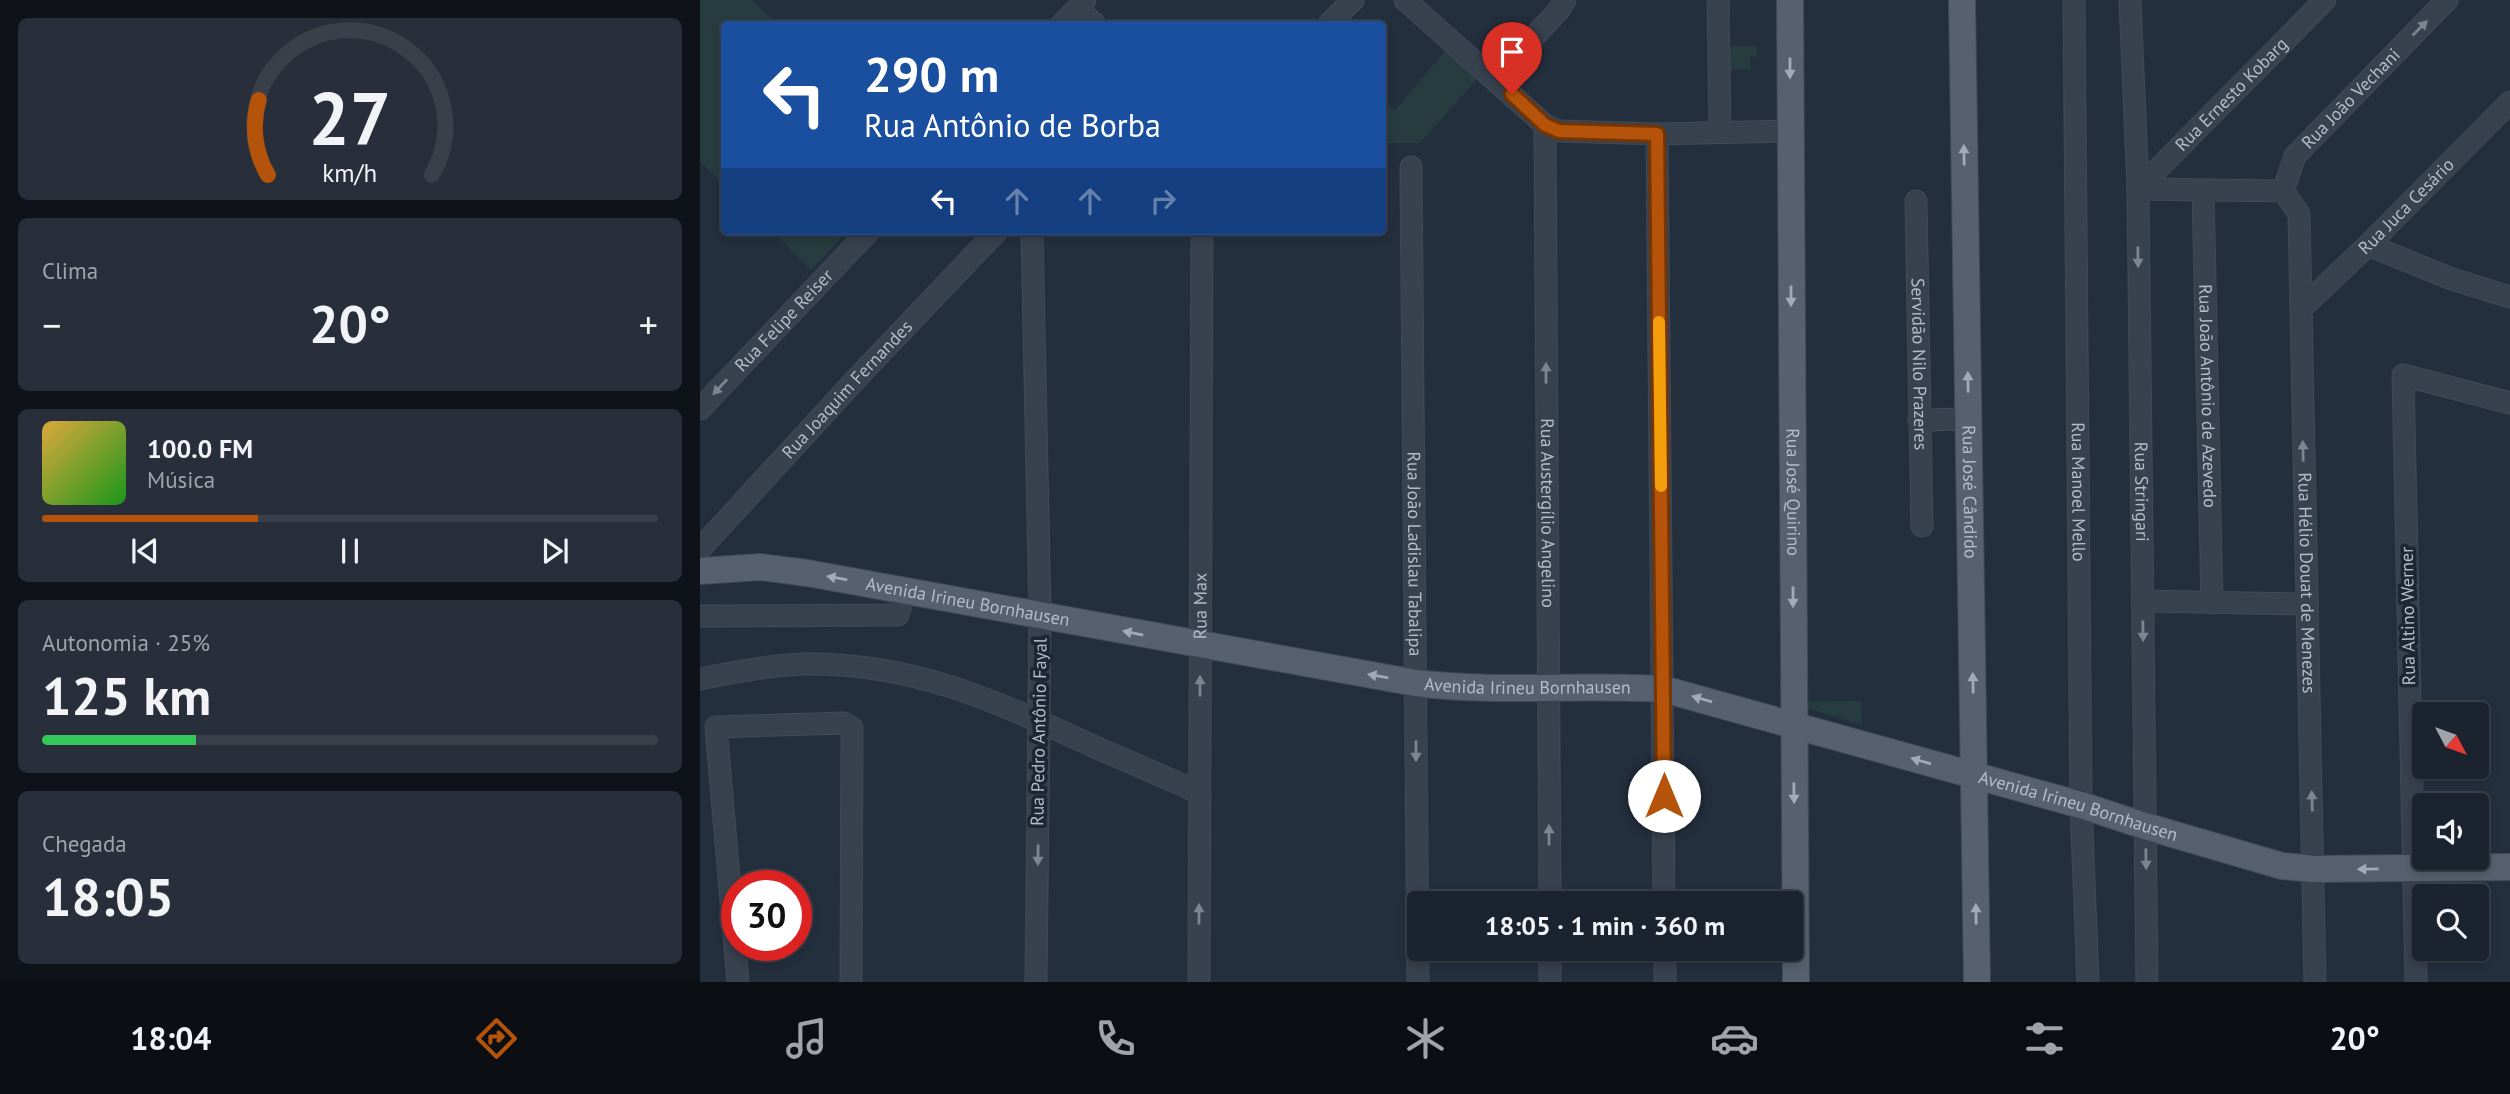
<!DOCTYPE html>
<html lang="pt">
<head>
<meta charset="utf-8">
<style>
	body { margin:0; font-family:"PT Sans",sans-serif; background:#282f3a; color:#f1f3f6; height:100vh; display:flex; flex-direction:column; font-size:26px; white-space:nowrap }
	* { box-sizing:border-box; margin:0 }
	p { font-size:23px; color:#a0a4aa }
	.icon { flex:none; width:38px; height:38px; fill:none; stroke:currentColor; stroke-width:2; stroke-linecap:round; stroke-linejoin:round }
	.map { position:relative; flex:1; overflow:hidden }
	.drawer { display:flex; flex-direction:column; gap:18px; padding:18px; background:#0f1319; width:700px }
	.drawer>* { flex:none }
	.hud { position:absolute; left:21px; top:21px; width:665px; height:214px; border-radius:7px; box-shadow:0 4px 10px #0003,0 0 0 2px #39404a; background:#1a4fa0; color:#fff; overflow:hidden }
	.needle { width:46px; rotate:131deg }
	.tools { position:absolute; left:1712px; top:702px; display:grid; gap:14px }
	.tools a { display:grid; place-items:center; width:77px; height:77px; border-radius:7px; background:#1b232e; box-shadow:0 4px 10px #0003,0 0 0 2px #39404a; font-size:35px }
	.speed { position:absolute; left:21px; top:870px; display:flex; gap:14px; font-size:35px; font-weight:700; text-align:center }
	.speed>* { display:grid; place-content:center; width:91px; height:91px; border-radius:50%; background:#1b232e; box-shadow:0 4px 10px #0003,0 0 0 2px #39404a; line-height:1 }
	.speed .limit { border:10px solid #d22; background:#fff; color:#111 }
	.pin { position:absolute; display:grid; place-items:center; width:60px; height:60px; color:#fff; margin:-72px -30px; border-radius:50% 50% 50% 0; rotate:-45deg; box-shadow:0 0 7px #0007 }
	.pin .icon { rotate:45deg }
	.me { position:absolute; width:77px; margin:-38px; rotate:0deg; stroke-linejoin:round; filter:drop-shadow(0 0 5px #0008) }
	.turn { display:flex; align-items:center; gap:24px; height:147px; padding:0 28px; font-size:32px }
	.turn .icon { width:91px; height:91px; stroke-width:2.5 }
	.turn b { display:block; font-size:49px; line-height:60px }
	.lanes { display:flex; align-items:center; height:66px; padding:0 28px; background:#0003; justify-content:center; gap:35px; direction:ltr }
	.lanes .off { opacity:.35 }
	.big { font-size:52px; font-weight:800; line-height:1.1 }
	.drawer .card { flex:1; display:flex; flex-direction:column; justify-content:center; gap:10px; min-width:0; padding:0 24px; border-radius:10px; background:#282f3a }
	.drawer .dial { align-items:center; gap:0 }
	.dial svg { height:182px; overflow:visible; fill:none; stroke:#39404a; stroke-width:7; stroke-linecap:round; text-anchor:middle }
	.dial text { fill:#f1f3f6; stroke:none }
	.song { display:flex; align-items:center; gap:21px }
	.cover { width:84px; height:84px; border-radius:10px; background:linear-gradient(135deg,hsl(40 70% 55%),hsl(120 70% 35%)) }
	.played { height:7px; border-radius:4px; background:linear-gradient(90deg,#b45309 35%,#39404a 35%) }
	.keys { display:flex; justify-content:space-around; direction:ltr }
	.heat { display:flex; justify-content:space-between; align-items:center; font-size:38px; direction:ltr }
	.charge { height:10px; border-radius:5px; background:linear-gradient(90deg,#34c759 25%,#39404a 0) }
	.trip { position:absolute; left:707px; top:891px; width:396px; height:70px; border-radius:7px; background:#1b232e; box-shadow:0 4px 10px #0003,0 0 0 2px #39404a; font-weight:800; line-height:70px; text-align:center }
	.dock { display:flex; height:112px; justify-content:space-around; align-items:center; background:#0b0e12; color:#a0a4aa }
	.dock .icon { width:49px; height:49px }
	.dock .on { color:#b45309 }
	.dock b { font-size:32px; color:#f1f3f6 }
	main { display:flex; flex:1; min-height:0 }
	.map>svg:first-child { display:block }
</style>
</head>
<body>
<main>
<section class="drawer">
<div class="card dial"><svg viewBox="0 0 100 80">
<path d="M14 69A42 42 0 1 1 86 69"/>
<path d="M14 69A42 42 0 0 1 10 36" stroke="#b45309"/>
<text x="50" y="56" font-size="32" font-weight="700">27</text>
<text x="50" y="72" font-size="11">km/h</text>
</svg></div>
<div class="card"><p>Clima</p>
<div class="heat"><a>−</a><b class="big">20°</b><a>+</a></div>
</div>
<div class="card">
<div class="song"><i class="cover"></i><div><b>100.0 FM</b><p>Música</p></div></div>
<div class="played"></div>
<div class="keys"><svg class="icon" aria-label="previous" viewBox="0 0 24 24"><path d="M18 5L8 12l10 7zM5 5v14"/></svg><svg class="icon" aria-label="pause" viewBox="0 0 24 24"><path d="M8 5v14M16 5v14"/></svg><svg class="icon" aria-label="next" viewBox="0 0 24 24"><path d="M6 5l10 7-10 7zM19 5v14"/></svg></div>
</div>
<div class="card"><p>Autonomia · 25%</p><b class="big">125 km</b><div class="charge"></div></div>
<div class="card"><p>Chegada</p><b class="big">18:05</b></div>
</section>
<div class="map">
<svg width="1810" height="982" viewBox="0 0 1810 982">
	<rect width="100%" height="100%" fill="#242f3e"/>
	<g fill="#263c3f">
		<path d="M0,0H52L77,24H24V185L0,161Z"/>
		<path d="M1027,46H1057V57H1050V69L1027,70Z"/>
		<path d="M746,50L778,78L720,143H683L682,99L695,110Z"/>
		<path d="M72,231H148L111,270Z"/>
		<path d="M1161,701L1162,725L1107,708V702Z"/>
	</g>
	<g fill="none" stroke-linecap="round" stroke-linejoin="round">
		<defs>
			<g id="minor">
				<path d="M705,0L845,125L859,131L957,134L1089,131"/>
				<path d="M1018,0L1020,131"/>
				<path id="s1" d="M1374,0L1381,805L1388,982"/>
				<path id="s2" d="M1430,0L1438,189L1447,982"/>
				<path d="M377,9L395,24"/>
				<path d="M362,24L385,0"/>
				<path d="M629,24L653,0"/>
				<path d="M795,79L859,10L865,0"/>
				<path id="s3" d="M845,125L850,903"/>
				<path d="M957,134L964,903"/>
				<path id="s4" d="M711,167L718,982"/>
				<path id="s5" d="M1438,189L1625,0"/>
				<path d="M1438,189L1583,191"/>
				<path id="s6" d="M1503,190L1512,603"/>
				<path id="s7" d="M1583,191L1599,214L1615,982"/>
				<path id="s8" d="M1583,191L1595,156L1747,0"/>
				<path id="s9" d="M1216,201L1222,526"/>
				<path d="M332,231L340,615L336,982"/>
				<path d="M1668,245L1752,279L1810,297"/>
				<path id="s10" d="M1601,309L1668,245L1810,102"/>
				<path id="s11" d="M0,409L169,231"/>
				<path d="M1219,420L1269,419"/>
				<path id="s12" d="M0,549L158,377L297,231"/>
				<path d="M1443,601L1606,604"/>
				<path d="M0,616L198,615L205,591"/>
				<path d="M0,679C34,672 70,665 105,664C216,663 295,701 393,746C429,762 465,777 500,793"/>
				<path d="M850,948V982"/>
				<path d="M965,948V982"/>
				<path d="M38,982L16,727L144,723L152,728L151,982"/>
				<path id="s13" d="M499,982L502,231"/>
				<path d="M1716,982L1703,375L1810,403"/>
			</g>
			<g id="major">
				<path id="s14" d="M1090,0L1096,982"/>
				<path id="s15" d="M1262,0L1277,982"/>
				<path id="s16" d="M0,571L60,567L107,573L716,683C798,693 881,684 963,689L1381,805L1445,826L1582,866L1614,869L1810,867"/>
			</g>
		</defs>
		<use href="#minor" stroke="#414a57" stroke-width="23"/>
		<use href="#major" stroke="#414a57" stroke-width="28"/>
		<use href="#minor" stroke="#38414e" stroke-width="21"/>
		<use href="#major" stroke="#56606e" stroke-width="26"/>
	</g>
	<defs><path id="oneway-solid" d="M-6-.8H1V-3.2L6.5 0L1 3.2V.8H-6Z" transform="scale(1.75)"/></defs>
	<g fill="#7c8592">
		<use href="#oneway-solid" transform="translate(1720 28) rotate(-45)"/>
		<use href="#oneway-solid" transform="translate(1438 257) rotate(89)"/>
		<use href="#oneway-solid" transform="translate(846 373) rotate(-90)"/>
		<use href="#oneway-solid" transform="translate(20 387) rotate(133)"/>
		<use href="#oneway-solid" transform="translate(1603 451) rotate(-91)"/>
		<use href="#oneway-solid" transform="translate(1443 631) rotate(89)"/>
		<use href="#oneway-solid" transform="translate(500 686) rotate(-90)"/>
		<use href="#oneway-solid" transform="translate(716 751) rotate(90)"/>
		<use href="#oneway-solid" transform="translate(1612 801) rotate(-92)"/>
		<use href="#oneway-solid" transform="translate(849 835) rotate(-90)"/>
		<use href="#oneway-solid" transform="translate(338 855) rotate(91)"/>
		<use href="#oneway-solid" transform="translate(1446 859) rotate(89)"/>
		<use href="#oneway-solid" transform="translate(499 914) rotate(-90)"/>
	</g>
	<g fill="#a1aab7">
		<use href="#oneway-solid" transform="translate(1090 68) rotate(90)"/>
		<use href="#oneway-solid" transform="translate(1264 155) rotate(-91)"/>
		<use href="#oneway-solid" transform="translate(1091 296) rotate(90)"/>
		<use href="#oneway-solid" transform="translate(1268 382) rotate(-91)"/>
		<use href="#oneway-solid" transform="translate(137 578) rotate(-170)"/>
		<use href="#oneway-solid" transform="translate(1093 597) rotate(90)"/>
		<use href="#oneway-solid" transform="translate(433 633) rotate(-169)"/>
		<use href="#oneway-solid" transform="translate(678 676) rotate(-170)"/>
		<use href="#oneway-solid" transform="translate(1273 683) rotate(-91)"/>
		<use href="#oneway-solid" transform="translate(1002 699) rotate(-164)"/>
		<use href="#oneway-solid" transform="translate(1221 761) rotate(-164)"/>
		<use href="#oneway-solid" transform="translate(1094 793) rotate(89)"/>
		<use href="#oneway-solid" transform="translate(1668 869) rotate(179)"/>
		<use href="#oneway-solid" transform="translate(1276 914) rotate(-91)"/>
	</g>
	<g fill="none" stroke-linecap="round" stroke-linejoin="round">
		<defs>
			<path id="route" d="M812,94L845,125L859,131L957,134L964,796"/>
		</defs>
		<use href="#route" stroke="#753606" stroke-width="18"/>
		<use href="#route" stroke="#b45309" stroke-width="12"/>
		<path stroke="#f59e0b" stroke-width="12" d="M959,322L961,486"/>
	</g>
	<g text-anchor="middle" stroke-width="7" stroke-linejoin="round" paint-order="stroke">
		<g font-size="18" fill="#b4bcc9" stroke="#1d2633">
			<text dy="6" stroke="none"><textPath href="#s5" startOffset="133">Rua Ernesto Kobarg</textPath></text>
			<text dy="6" stroke="none"><textPath href="#s8" startOffset="117">Rua João Vechani</textPath></text>
			<text dy="6" stroke="none"><textPath href="#s10" startOffset="147">Rua Juca Cesário</textPath></text>
			<text dy="6" stroke="none"><textPath href="#s11" startOffset="122">Rua Felipe Reiser</textPath></text>
			<text dy="6" stroke="none"><textPath href="#s9" startOffset="163">Servidão Nilo Prazeres</textPath></text>
			<text dy="6" stroke="none"><textPath href="#s12" startOffset="217">Rua Joaquim Fernandes</textPath></text>
			<text dy="6" stroke="none"><textPath href="#s6" startOffset="206">Rua João Antônio de Azevedo</textPath></text>
			<text dy="6" stroke="none"><textPath href="#s14" startOffset="492">Rua José Quirino</textPath></text>
			<text dy="6" stroke="none"><textPath href="#s15" startOffset="492">Rua José Cândido</textPath></text>
			<text dy="6" stroke="none"><textPath href="#s1" startOffset="492">Rua Manoel Mello</textPath></text>
			<text dy="6" stroke="none"><textPath href="#s2" startOffset="492">Rua Stringari</textPath></text>
			<text dy="6" stroke="none"><textPath href="#s3" startOffset="388">Rua Austergílio Angelino</textPath></text>
			<text dy="6" stroke="none"><textPath href="#s4" startOffset="387">Rua João Ladislau Tabalipa</textPath></text>
			<text dy="6" stroke="none"><textPath href="#s7" startOffset="397">Rua Hélio Douat de Menezes</textPath></text>
			<text dy="6" stroke="none"><textPath href="#s16" startOffset="271">Avenida Irineu Bornhausen</textPath></text>
			<text dy="6" stroke="none"><textPath href="#s13" startOffset="376">Rua Max</textPath></text>
			<text transform="translate(1708 616) rotate(-91)" y="6">Rua Altino Werner</text>
			<text dy="6" stroke="none"><textPath href="#s16" startOffset="838">Avenida Irineu Bornhausen</textPath></text>
			<text transform="translate(339 732) rotate(-89)" y="6">Rua Pedro Antônio Fayal</text>
			<text dy="6" stroke="none"><textPath href="#s16" startOffset="1405">Avenida Irineu Bornhausen</textPath></text>
		</g>
	</g>
</svg>
<div class="tools">
<a><svg class="needle" viewBox="-14 -14 28 28"><path d="M0-13l5 13h-10z" fill="#e53935"/><path d="M0 13l5-13h-10z" fill="#a0a4aa"/></svg></a>
<a><svg class="icon" aria-label="sound" viewBox="0 0 24 24"><path d="M4 9h4l5-4v14l-5-4H4zM17 9q2 3 0 6"/></svg></a>
<a><svg class="icon" aria-label="search" viewBox="0 0 24 24"><circle cx="10" cy="10" r="6"/><path d="M15 15l6 6"/></svg></a>
</div>
<div class="speed"><div class="limit">30</div></div>
<div class="pin" style="left:812px;top:94px;background:#d93025"><svg class="icon" aria-label="arrive" viewBox="0 0 24 24"><path d="M6 21V4h12l-3 4 3 4H6"/></svg></div>
<svg class="me" style="left:964px;top:796px" viewBox="-20 -20 40 40"><circle r="19" fill="#fff"/><path d="M0-13L10 11 0 6-10 11z" fill="#b45309"/></svg>
<div class="trip">18:05 · 1 min · 360 m</div>
<div class="hud">
<div class="turn"><svg class="icon" aria-label="left" viewBox="0 0 24 24"><path d="M17 20v-9H6M10 6l-5 5 5 5"/></svg><div><b>290 m</b>Rua Antônio de Borba</div></div>
<div class="lanes"><svg class="icon" aria-label="left" viewBox="0 0 24 24"><path d="M17 20v-9H6M10 6l-5 5 5 5"/></svg><svg class="icon off" aria-label="ahead" viewBox="0 0 24 24"><path d="M12 20V5M6 11l6-6 6 6"/></svg><svg class="icon off" aria-label="ahead" viewBox="0 0 24 24"><path d="M12 20V5M6 11l6-6 6 6"/></svg><svg class="icon off" aria-label="right" viewBox="0 0 24 24"><path d="M7 20v-9h11M14 6l5 5-5 5"/></svg></div>
</div>
</div>
</main>
<nav class="dock">
<b>18:04</b>
<svg class="icon on" aria-label="directions" viewBox="0 0 24 24"><path d="M12 3l9 9-9 9-9-9zM9 14v-3h6M13 9l2 2-2 2"/></svg>
<svg class="icon" aria-label="music" viewBox="0 0 24 24"><path d="M9 18V5l10-2v13"/><circle cx="6" cy="18" r="3"/><circle cx="16" cy="16" r="3"/></svg>
<svg class="icon" aria-label="phone" viewBox="0 0 24 24"><path d="M5 4h4l2 5-3 2q2 4 5 5l2-3 5 2v4C11 20 4 13 5 4z"/></svg>
<svg class="icon" aria-label="climate" viewBox="0 0 24 24"><path d="M12 3v18M4 7l16 10M4 17L20 7"/></svg>
<svg class="icon" aria-label="car" viewBox="0 0 24 24"><path d="M5 17H2v-5l4-1 3-4h7l3 4 3 1v5h-3M9 17h6M6 11h13"/><circle cx="7" cy="17" r="2"/><circle cx="17" cy="17" r="2"/></svg>
<svg class="icon" aria-label="filters" viewBox="0 0 24 24"><path d="M4 7h16M4 17h16"/><circle cx="9" cy="7" r="2"/><circle cx="15" cy="17" r="2"/></svg>
<b>20°</b>
</nav>
</body>
</html>
